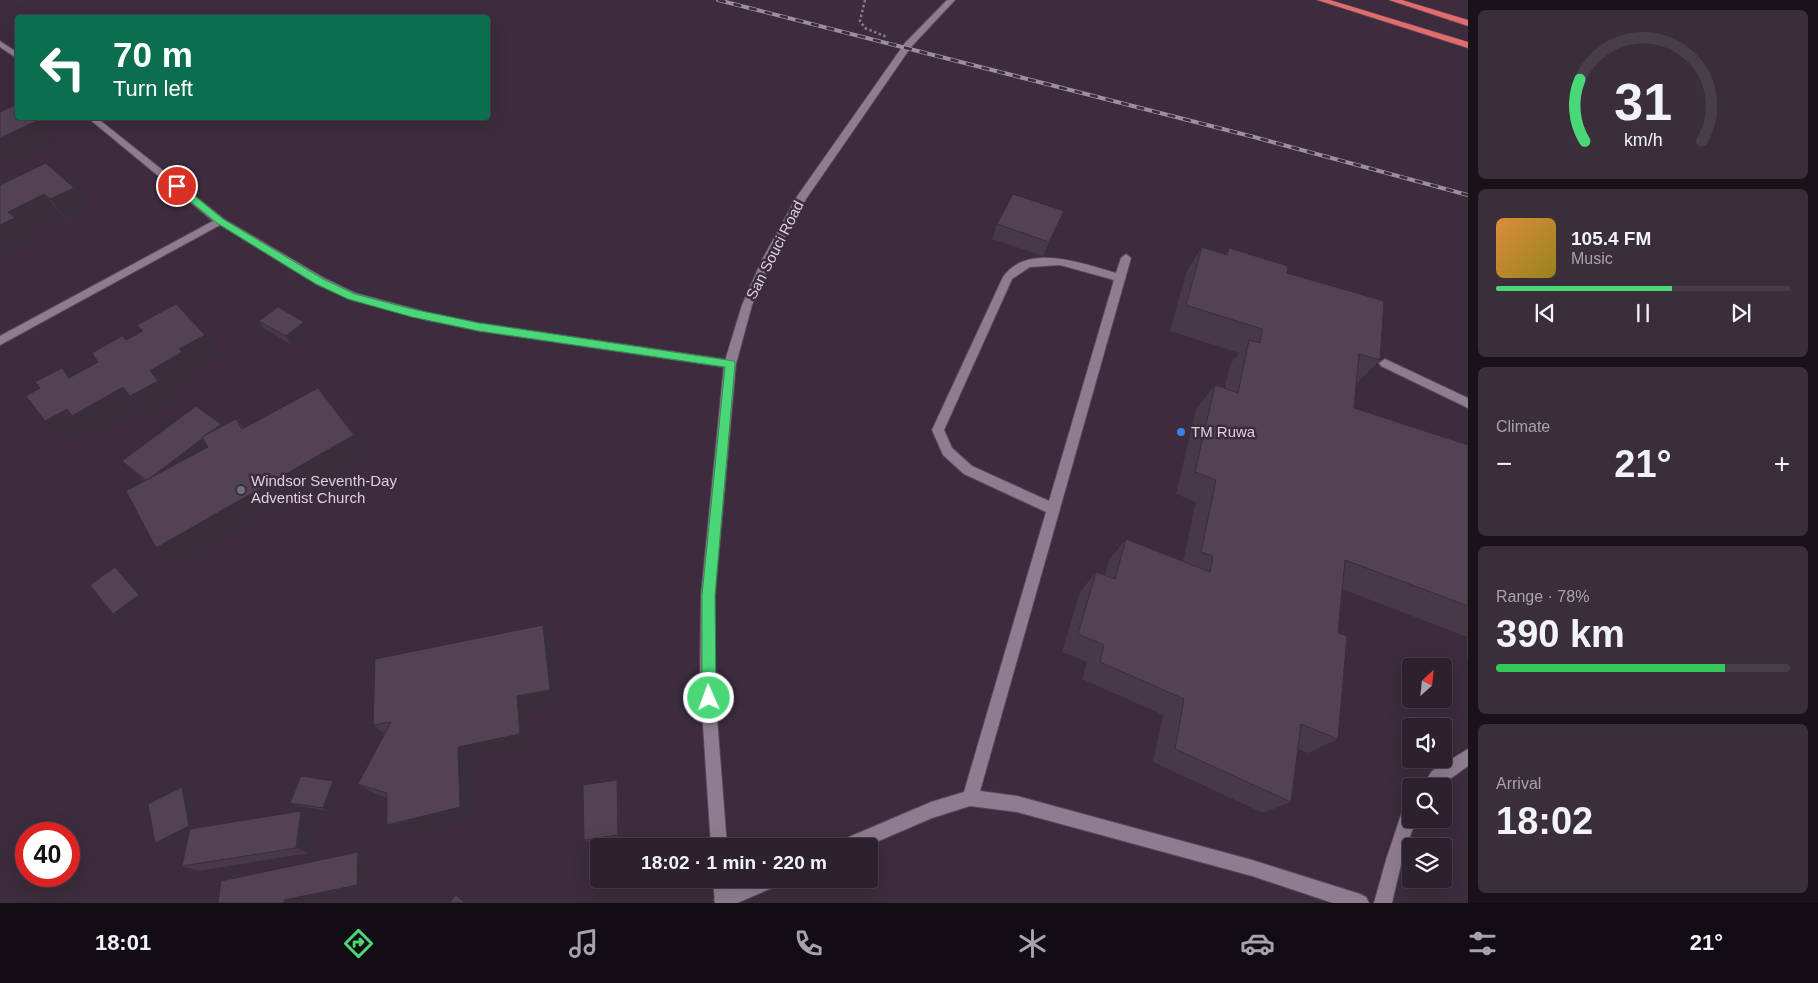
<!DOCTYPE html>
<html lang="en">
<head>
<meta charset="utf-8">
<style>
	body { margin:0; font-family:Arial,sans-serif; background:#392e3a; color:#f1f3f6; height:100vh; display:flex; flex-direction:column; font-size:19px; white-space:nowrap }
	* { box-sizing:border-box; margin:0 }
	p { font-size:16px; color:#a7a3aa }
	.icon { flex:none; width:28px; height:28px; fill:none; stroke:currentColor; stroke-width:2; stroke-linecap:round; stroke-linejoin:round }
	.map { position:relative; flex:1; overflow:hidden }
	.details { display:flex; flex-direction:column; gap:10px; padding:10px; background:#191219; width:350px }
	.details>* { flex:none }
	.banner { position:absolute; left:15px; top:15px; width:475px; height:105px; border-radius:5px; box-shadow:0 5px 20px #0002,0 0 0 1px #483e4a; background:#0b6e4f; color:#fff; overflow:hidden }
	.needle { width:32px; rotate:27deg }
	.tools { position:absolute; left:1402px; top:658px; display:grid; gap:10px }
	.tools a { display:grid; place-items:center; width:50px; height:50px; border-radius:5px; background:#2d212e; box-shadow:0 5px 20px #0002,0 0 0 1px #483e4a; font-size:25px }
	.speed { position:absolute; left:15px; top:822px; display:flex; gap:10px; font-size:25px; font-weight:700; text-align:center }
	.speed>* { display:grid; place-content:center; width:65px; height:65px; border-radius:50%; background:#2d212e; box-shadow:0 5px 20px #0002,0 0 0 1px #483e4a; line-height:1 }
	.speed .limit { border:8px solid #d22; background:#fff; color:#111 }
	.pin { position:absolute; display:grid; place-items:center; width:42px; height:42px; color:#fff; margin:-21px; border:2px solid #fff; border-radius:50%; box-shadow:0 1px 5px #0007 }
	.me { position:absolute; width:55px; margin:-28px; rotate:358deg; stroke-linejoin:round; filter:drop-shadow(0 0 4px #0008) }
	.turn { display:flex; align-items:center; gap:18px; height:105px; padding:0 15px; font-size:22px }
	.turn .icon { width:65px; height:65px; stroke-width:2.5 }
	.turn b { display:block; font-size:35px; line-height:42px }
	.big { font-size:38px; font-weight:600; line-height:1.1 }
	.details .card { flex:1; display:flex; flex-direction:column; justify-content:center; gap:8px; min-width:0; padding:0 18px; border-radius:8px; background:#392e3a }
	.details .dial { align-items:center; gap:0 }
	.dial svg { height:130px; overflow:visible; fill:none; stroke:#483e4a; stroke-width:7; stroke-linecap:round; text-anchor:middle }
	.dial text { fill:#f1f3f6; stroke:none }
	.song { display:flex; align-items:center; gap:15px }
	.cover { width:60px; height:60px; border-radius:8px; background:linear-gradient(135deg,hsl(30 70% 55%),hsl(50 70% 35%)) }
	.played { height:5px; border-radius:2px; background:linear-gradient(90deg,#49d778 60%,#483e4a 60%) }
	.keys { display:flex; justify-content:space-around; direction:ltr }
	.heat { display:flex; justify-content:space-between; align-items:center; font-size:28px; direction:ltr }
	.charge { height:8px; border-radius:4px; background:linear-gradient(90deg,#34c759 78%,#483e4a 0) }
	.trip { position:absolute; left:590px; top:838px; width:288px; height:50px; border-radius:5px; background:#2d212e; box-shadow:0 5px 20px #0002,0 0 0 1px #483e4a; font-weight:600; line-height:50px; text-align:center }
	.tab-bar { display:flex; height:80px; justify-content:space-around; align-items:center; background:#120d12; color:#a7a3aa }
	.tab-bar .icon { width:35px; height:35px }
	.tab-bar .selected { color:#49d778 }
	.tab-bar b { font-size:22px; color:#f1f3f6 }
	main { display:flex; flex:1; min-height:0 }
	.map>svg:first-child { display:block }
</style>
</head>
<body>
<main>
<div class="map">
<svg width="1468" height="903" viewBox="0 0 1468 903">
	<rect width="100%" height="100%" fill="#3c2c3d"/>
	<g fill="none" stroke-linecap="round" stroke-linejoin="round">
		<defs>
			<g id="service">
				<path d="M1126,254L1131,258L980,791L1017,796L1252,860L1360,894L1366,897L1369,903H1333L1252,876L1017,812L970,806L932,818L867,846H840L842,840L931,802L964,792L1046,512L964,474L943,455L932,430L1003,277C1028,242 1083,264 1116,273L1121,258ZM1060,265L1114,280L1049,501L972,466L952,448L944,430L1012,279L1030,267Z"/>
				<path d="M1385,359L1468,398V408L1381,366L1379,363Z"/>
				<path d="M1468,749V766L1440,786H1422L1432,771Z"/>
				<path d="M1411,801V819H1416L1402,860L1392,903H1374L1386,860L1405,803Z"/>
				<path d="M753,879H782L779,885L737,903H716L714,900L717,894Z"/>
			</g>
			<g id="minor">
				<path d="M0,41L18,53V59L0,47Z"/>
				<path d="M88,118H97L224,219L324,278L355,293L426,312L479,323L730,360L736,364L730,368L479,331L426,320L352,300L316,284L220,225L0,345V336L213,221Z"/>
			</g>
			<g id="tertiary">
				<path d="M947,0H955L911,47L806,199L772,260L752,305L736,364L715,595L714,679L727,846H711L700,679L701,595L724,364L742,305L762,260L796,198L905,43Z"/>
				<path d="M713,879H730L733,903H715Z"/>
			</g>
			<g id="trunk">
				<path d="M1317,0H1330L1468,42V48Z"/>
				<path d="M1389,0H1402L1468,20V26Z"/>
			</g>
		</defs>
		<use href="#service" stroke="#574958" stroke-width="2"/>
		<use href="#minor" stroke="#574958" stroke-width="2"/>
		<use href="#tertiary" stroke="#574958" stroke-width="2"/>
		<use href="#trunk" stroke="#574958" stroke-width="1"/>
		<path stroke="#897c8a" stroke-width="2.5" stroke-dasharray="2.5 2.5" stroke-linecap="butt" d="M865,0L860,21L865,28L887,37"/>
		<use href="#service" fill="#8f7c90" fill-rule="evenodd"/>
		<use href="#minor" fill="#8f7c90" fill-rule="evenodd"/>
		<use href="#tertiary" fill="#8f7c90" fill-rule="evenodd"/>
		<use href="#trunk" fill="#e26c6b" fill-rule="evenodd"/>
		<defs>
			<path id="rail" d="M718,0L1254,137L1468,195"/>
		</defs>
		<use href="#rail" stroke="#9d909d" stroke-width="4"/>
		<use href="#rail" stroke="#3c2c3d" stroke-width="2.5" stroke-dasharray="8" stroke-linecap="butt"/>
	</g>
	<g fill="#473948">
		<path d="M0,185L74,188L90,209L67,220L62,215L27,232L33,239L0,255Z"/>
		<path d="M1064,211L1059,225L1043,256L992,239L997,224Z"/>
		<path d="M1202,247L1225,254L1229,248L1287,273L1380,360L1356,384L1354,408L1468,445V659L1467,658V637L1342,589L1338,633V739L1308,753L1298,749L1291,802L1263,813L1153,762L1163,715L1082,679L1087,662L1062,652L1080,592L1096,572L1105,575L1109,560L1126,539L1183,562L1196,502L1176,494L1196,409L1215,385L1225,388L1230,364L1239,353L1170,331L1186,273Z"/>
		<path d="M259,321L304,322L309,329L290,344L264,328Z"/>
		<path d="M236,419L244,428L354,435L366,454L176,564L156,548L145,481L122,461L223,426Z"/>
		<path d="M550,639L557,703L526,709L529,745L469,758L472,816L401,833L387,825V798L374,793L358,784L385,734L373,725Z"/>
		<path d="M617,780L619,784L620,838L586,842L584,840Z"/>
		<path d="M339,784L329,811L297,806L290,803Z"/>
		<path d="M190,791L197,828L301,811L314,818L309,853L199,871L182,866L189,833L164,846Z"/>
	</g>
	<g fill="#3a2e3b">
		<path d="M37,121L53,142L0,167V138Z"/>
		<path d="M74,188L90,209L67,220L50,199Z"/>
		<path d="M44,194L62,215L27,232L33,239L0,255V225L8,212Z"/>
		<path d="M1064,211L1059,225L1043,256L1049,242Z"/>
		<path d="M304,322L309,329L290,344L286,336Z"/>
		<path d="M205,335L220,355L195,369L198,372L167,390L176,400L149,415L141,407L93,435L86,429L67,440L45,421L67,409L150,371L179,349Z"/>
		<path d="M221,424L232,437L147,481Z"/>
		<path d="M354,435L366,454L176,564L156,548Z"/>
		<path d="M115,567L123,573L147,601L122,619L113,614Z"/>
		<path d="M543,625L550,639L557,703L526,709L529,745L469,758L472,816L401,833L387,825L458,747L517,696Z"/>
		<path d="M617,780L619,784L620,838L618,835Z"/>
		<path d="M333,781L339,784L329,811L323,808Z"/>
		<path d="M182,787L190,791L197,829L164,846L155,843Z"/>
		<path d="M301,811L314,818L309,853L296,848Z"/>
		<path d="M358,852L370,857L368,889L303,903H284V900Z"/>
		<path d="M456,895L468,900L471,903H465Z"/>
	</g>
	<g fill="#534254" stroke="#3a2e3b">
		<path d="M16,105L18,106V118H32L37,121L0,138V112Z"/>
		<path d="M46,163L74,188L50,199L44,194L8,212L15,218L0,225V185Z"/>
		<path d="M1013,194L1064,211L1049,242L997,224Z"/>
		<path d="M1202,247L1227,255L1229,248L1288,266L1287,273L1384,301L1380,360L1359,354L1354,408L1468,445V606L1345,560L1338,633L1347,636L1338,739L1301,724L1291,802L1175,749L1184,699L1100,662L1104,645L1078,634L1096,572L1115,579L1126,539L1210,572L1213,556L1201,552L1216,480L1195,472L1215,385L1238,393L1249,340L1260,343L1262,329L1186,305Z"/>
		<path d="M176,304L205,335L179,349L182,352L150,371L158,381L130,396L123,387L72,416L67,409L45,421L26,396L40,388L35,382L62,368L69,378L98,362L92,353L122,336L126,340L143,331L137,325Z"/>
		<path d="M278,307L304,322L286,336L259,321Z"/>
		<path d="M318,388L354,435L156,548L126,491L208,447L202,437L236,419L242,429Z"/>
		<path d="M196,406L221,424L207,434L202,437L203,438L153,476L146,480L122,461Z"/>
		<path d="M115,567L139,595L113,614L90,585Z"/>
		<path d="M543,625L550,690L517,696L520,734L458,747L460,807L387,825V793L358,784L391,722L373,725L375,659Z"/>
		<path d="M301,776L333,781L323,808L290,803Z"/>
		<path d="M617,780L618,835L584,840L583,785Z"/>
		<path d="M182,787L189,826L155,843L148,804Z"/>
		<path d="M301,811L296,848L182,866L190,829Z"/>
		<path d="M358,852L357,885L284,900V903H218L221,881Z"/>
		<path d="M456,895L465,903H449Z"/>
	</g>
	<path fill="#49d778" stroke="#2f8c4e" d="M174,184H180L223,219L323,279L355,294L412,309L479,323L734,361L735,364L715,595L716,698L713,702L709,704L704,702L702,698V595L725,367L479,331L412,317L348,299L316,284L217,223L174,188Z"/>
	<circle fill="#3f7fe0" stroke="#3c2c3d" stroke-width="2" cx="1181" cy="432" r="5"/>
	<circle fill="#6b7280" stroke="#3c2c3d" stroke-width="2" cx="241" cy="490" r="5"/>
	<g text-anchor="middle" stroke-width="5" stroke-linejoin="round" paint-order="stroke">
		<g font-size="15" fill="#ddd2dd" stroke="#3c2c3d">
			<text transform="translate(775 250) rotate(-63)" y="5">San Souci Road</text>
		</g>
		<g font-size="15" fill="#ddd2dd" stroke="#3c2c3d" text-anchor="start">
			<text x="1191" y="437">TM Ruwa</text>
			<text x="251" y="486">Windsor Seventh-Day<tspan x="251" dy="17">Adventist Church</tspan></text>
		</g>
	</g>
</svg>
<div class="tools">
<a><svg class="needle" viewBox="-14 -14 28 28"><path d="M0-13l5 13h-10z" fill="#e53935"/><path d="M0 13l5-13h-10z" fill="#a7a3aa"/></svg></a>
<a><svg class="icon" aria-label="sound" viewBox="0 0 24 24"><path d="M4 9h4l5-4v14l-5-4H4zM17 9q2 3 0 6"/></svg></a>
<a><svg class="icon" aria-label="search" viewBox="0 0 24 24"><circle cx="10" cy="10" r="6"/><path d="M15 15l6 6"/></svg></a>
<a><svg class="icon" aria-label="layers" viewBox="0 0 24 24"><path d="M12 4l9 5-9 5-9-5zM3 14l9 5 9-5"/></svg></a>
</div>
<div class="speed"><div class="limit">40</div></div>
<div class="pin" style="left:177px;top:186px;background:#d93025"><svg class="icon" aria-label="arrive" viewBox="0 0 24 24"><path d="M6 21V4h12l-3 4 3 4H6"/></svg></div>
<svg class="me" style="left:709px;top:698px" viewBox="-20 -20 40 40"><circle r="17" fill="#49d778" stroke="#fff" stroke-width="3"/><path d="M0-11L8 9 0 5-8 9z" fill="#fff"/></svg>
<div class="trip">18:02 · 1 min · 220 m</div>
<div class="banner">
<div class="turn"><svg class="icon" aria-label="left" viewBox="0 0 24 24"><path d="M17 20v-9H6M10 6l-5 5 5 5"/></svg><div><b>70 m</b>Turn left</div></div>
</div>
</div>
<section class="details">
<div class="card dial"><svg viewBox="0 0 100 80">
<path d="M14 69A42 42 0 1 1 86 69"/>
<path d="M14 69A42 42 0 0 1 11 31" stroke="#49d778"/>
<text x="50" y="56" font-size="32" font-weight="700">31</text>
<text x="50" y="72" font-size="11">km/h</text>
</svg></div>
<div class="card">
<div class="song"><i class="cover"></i><div><b>105.4 FM</b><p>Music</p></div></div>
<div class="played"></div>
<div class="keys"><svg class="icon" aria-label="previous" viewBox="0 0 24 24"><path d="M18 5L8 12l10 7zM5 5v14"/></svg><svg class="icon" aria-label="pause" viewBox="0 0 24 24"><path d="M8 5v14M16 5v14"/></svg><svg class="icon" aria-label="next" viewBox="0 0 24 24"><path d="M6 5l10 7-10 7zM19 5v14"/></svg></div>
</div>
<div class="card"><p>Climate</p>
<div class="heat"><a>−</a><b class="big">21°</b><a>+</a></div>
</div>
<div class="card"><p>Range · 78%</p><b class="big">390 km</b><div class="charge"></div></div>
<div class="card"><p>Arrival</p><b class="big">18:02</b></div>
</section>
</main>
<nav class="tab-bar">
<b>18:01</b>
<svg class="icon selected" aria-label="directions" viewBox="0 0 24 24"><path d="M12 3l9 9-9 9-9-9zM9 14v-3h6M13 9l2 2-2 2"/></svg>
<svg class="icon" aria-label="music" viewBox="0 0 24 24"><path d="M9 18V5l10-2v13"/><circle cx="6" cy="18" r="3"/><circle cx="16" cy="16" r="3"/></svg>
<svg class="icon" aria-label="phone" viewBox="0 0 24 24"><path d="M5 4h4l2 5-3 2q2 4 5 5l2-3 5 2v4C11 20 4 13 5 4z"/></svg>
<svg class="icon" aria-label="climate" viewBox="0 0 24 24"><path d="M12 3v18M4 7l16 10M4 17L20 7"/></svg>
<svg class="icon" aria-label="car" viewBox="0 0 24 24"><path d="M5 17H2v-5l4-1 3-4h7l3 4 3 1v5h-3M9 17h6M6 11h13"/><circle cx="7" cy="17" r="2"/><circle cx="17" cy="17" r="2"/></svg>
<svg class="icon" aria-label="filters" viewBox="0 0 24 24"><path d="M4 7h16M4 17h16"/><circle cx="9" cy="7" r="2"/><circle cx="15" cy="17" r="2"/></svg>
<b>21°</b>
</nav>
</body>
</html>
